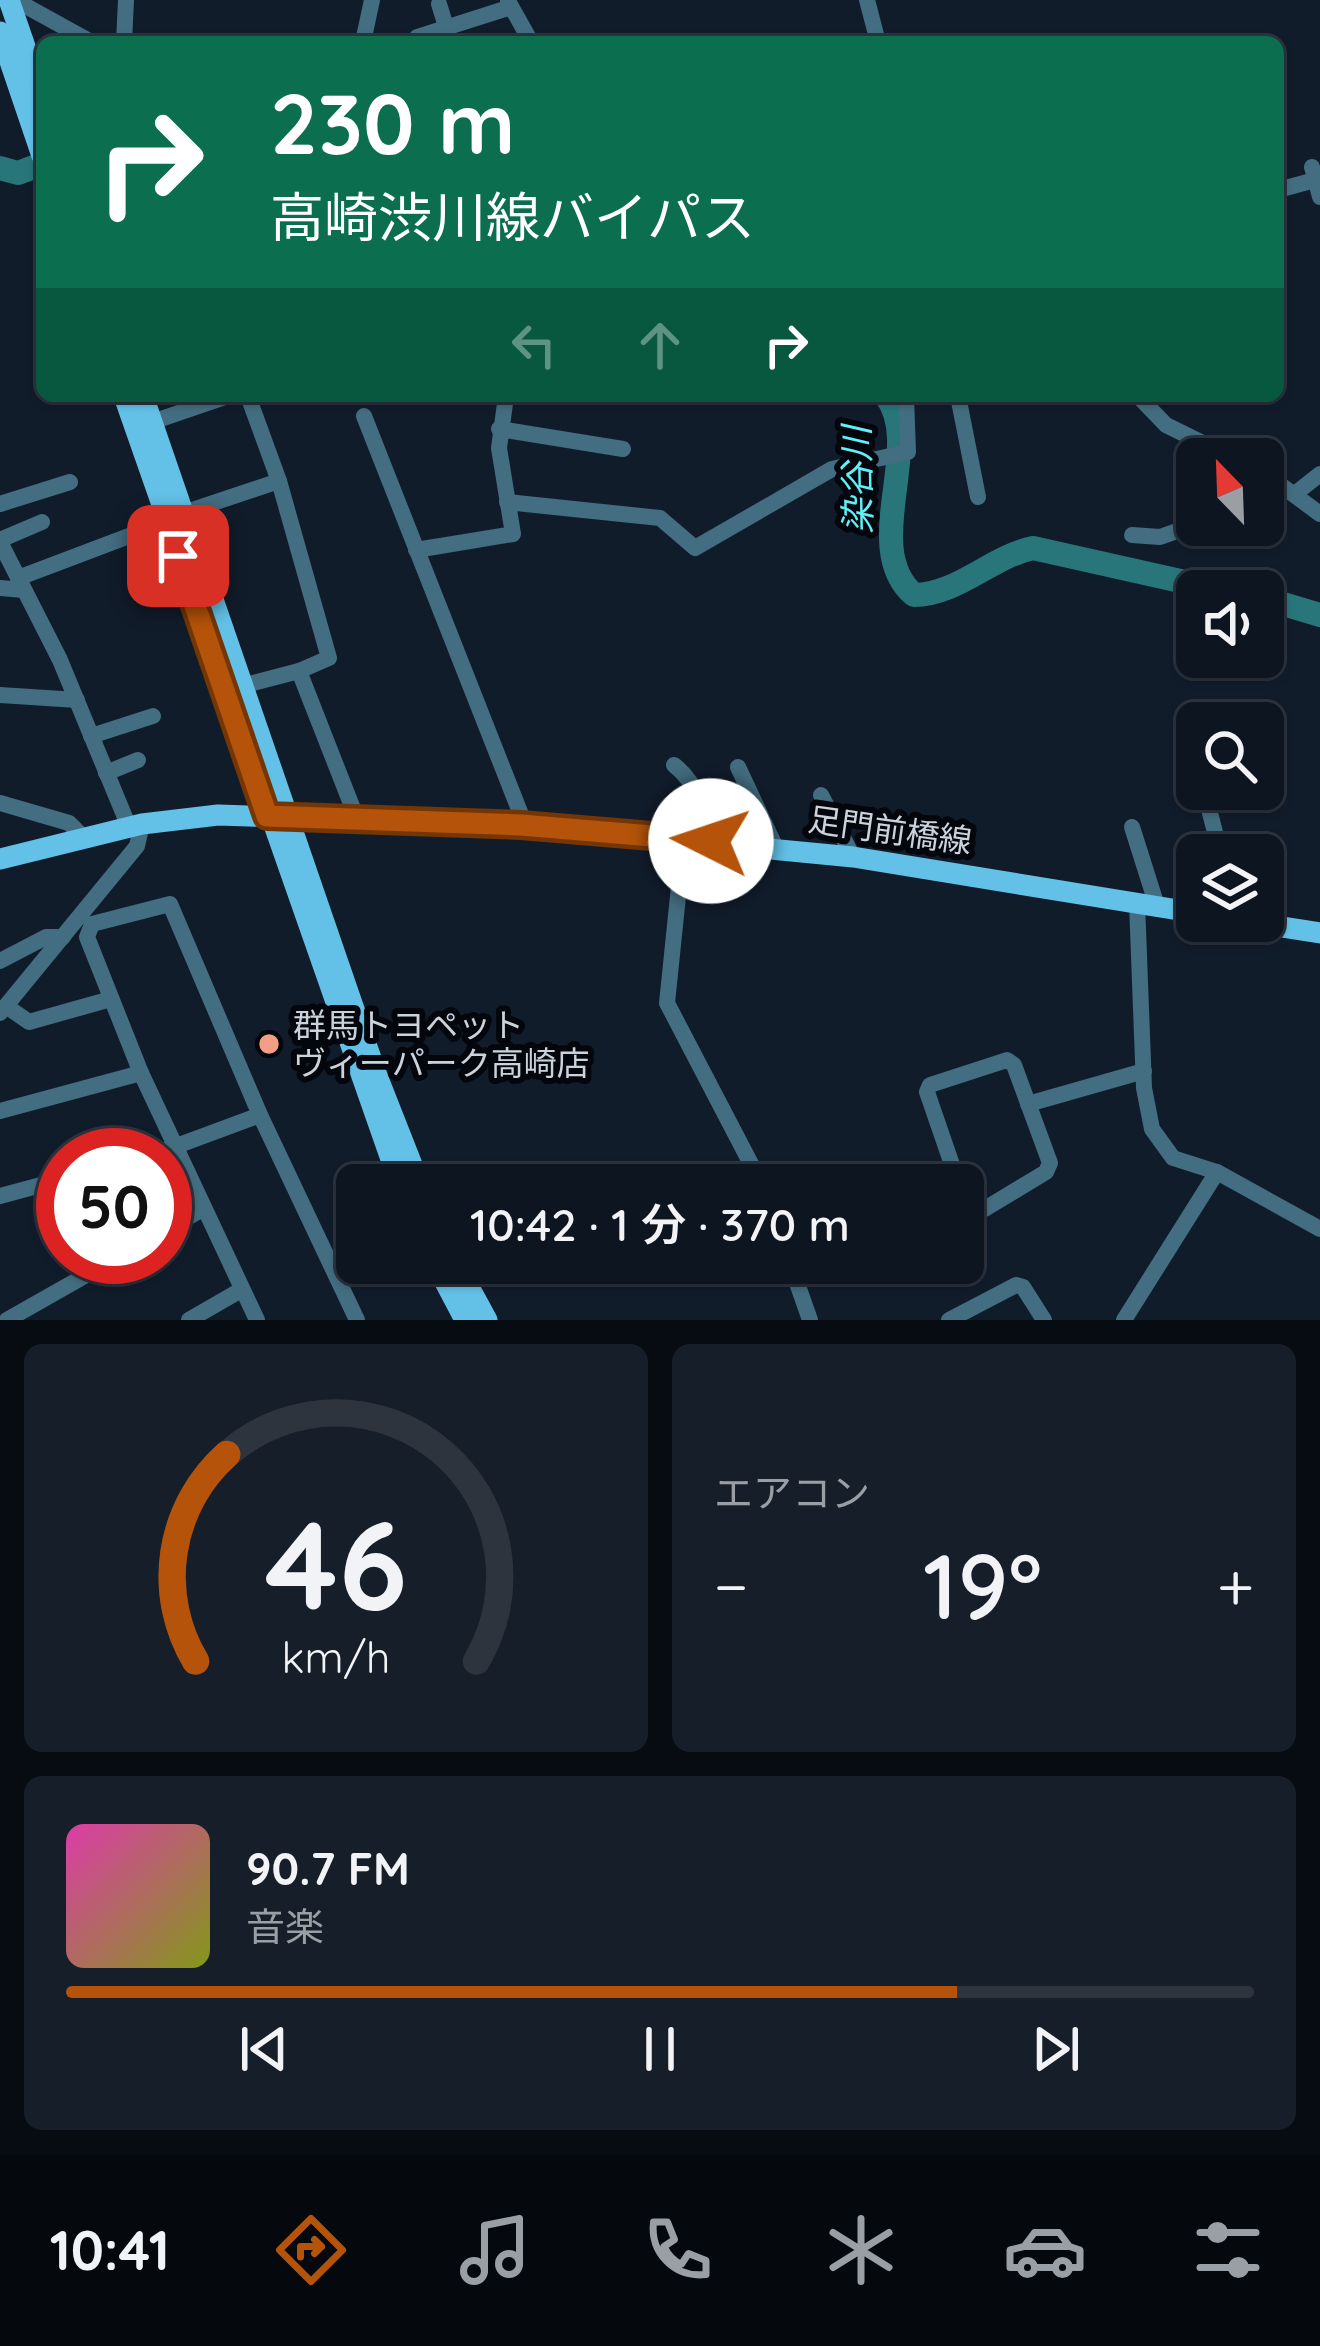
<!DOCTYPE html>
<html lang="ja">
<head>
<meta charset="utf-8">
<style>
	body { margin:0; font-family:Quicksand,"Noto Sans JP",sans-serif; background:#161e29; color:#f1f3f6; height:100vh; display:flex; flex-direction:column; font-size:45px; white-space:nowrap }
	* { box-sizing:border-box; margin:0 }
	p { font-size:39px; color:#9a9fa5 }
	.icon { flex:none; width:66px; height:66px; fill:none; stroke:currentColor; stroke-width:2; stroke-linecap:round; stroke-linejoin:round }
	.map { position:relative; height:1320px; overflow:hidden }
	.side { display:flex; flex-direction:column; gap:24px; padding:24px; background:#070c12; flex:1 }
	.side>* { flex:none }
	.banner { position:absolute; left:36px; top:36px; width:1248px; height:366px; border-radius:18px; box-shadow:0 3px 9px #0004,0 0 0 3px #2d343e; background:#0b6e4f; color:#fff; overflow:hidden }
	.needle { width:78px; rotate:337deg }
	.controls { position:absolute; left:1176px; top:438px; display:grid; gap:24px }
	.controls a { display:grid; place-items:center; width:108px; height:108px; border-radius:18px; background:#0d1520; box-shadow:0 3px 9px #0004,0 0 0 3px #2d343e; font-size:60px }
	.speed { position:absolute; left:36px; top:1128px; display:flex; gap:24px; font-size:60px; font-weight:700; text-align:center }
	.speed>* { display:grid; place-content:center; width:156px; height:156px; border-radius:50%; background:#0d1520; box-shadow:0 3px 9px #0004,0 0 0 3px #2d343e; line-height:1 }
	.speed .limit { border:18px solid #d22; background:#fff; color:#111 }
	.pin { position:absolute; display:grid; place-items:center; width:102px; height:102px; color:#fff; margin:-51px; border-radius:24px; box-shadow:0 6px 18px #0006 }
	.me { position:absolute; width:132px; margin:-66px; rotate:274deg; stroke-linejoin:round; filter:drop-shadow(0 0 9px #0008) }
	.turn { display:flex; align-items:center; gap:42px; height:252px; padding:0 36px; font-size:54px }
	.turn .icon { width:156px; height:156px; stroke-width:2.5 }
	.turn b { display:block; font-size:84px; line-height:102px }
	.lanes { display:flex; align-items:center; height:114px; padding:0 36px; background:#0003; justify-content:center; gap:60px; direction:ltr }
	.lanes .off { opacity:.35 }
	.big { font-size:90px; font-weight:600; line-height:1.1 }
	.side .widget { flex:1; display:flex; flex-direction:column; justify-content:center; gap:18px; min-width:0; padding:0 42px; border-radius:18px; background:#161e29 }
	.side .dial { align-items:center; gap:0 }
	.dial svg { height:312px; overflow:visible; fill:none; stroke:#2d343e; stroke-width:7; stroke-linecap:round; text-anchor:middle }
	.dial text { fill:#f1f3f6; stroke:none }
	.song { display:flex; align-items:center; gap:36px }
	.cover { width:144px; height:144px; border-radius:18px; background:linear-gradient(135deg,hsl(320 70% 55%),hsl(70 70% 35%)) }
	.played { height:12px; border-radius:6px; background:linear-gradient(90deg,#b45309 75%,#2d343e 75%) }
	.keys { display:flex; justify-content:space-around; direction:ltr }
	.heat { display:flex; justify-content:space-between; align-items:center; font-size:66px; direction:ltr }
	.side .tiles { flex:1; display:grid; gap:24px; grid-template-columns:1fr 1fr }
	.widget:last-child { grid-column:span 2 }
	.trip { position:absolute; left:336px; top:1164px; width:648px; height:120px; border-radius:18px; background:#0d1520; box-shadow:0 3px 9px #0004,0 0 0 3px #2d343e; font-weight:600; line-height:120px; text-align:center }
	.tabs { display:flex; height:192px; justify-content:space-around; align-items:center; background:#05080d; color:#9a9fa5 }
	.tabs .icon { width:84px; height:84px }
	.tabs .current { color:#b45309 }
	.tabs b { font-size:54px; color:#f1f3f6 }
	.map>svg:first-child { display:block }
</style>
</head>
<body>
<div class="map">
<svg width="1320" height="1320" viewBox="0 0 1320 1320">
	<rect width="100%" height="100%" fill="#111c2b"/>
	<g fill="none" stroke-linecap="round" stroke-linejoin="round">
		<g stroke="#287679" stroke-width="24">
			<path d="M0,168L18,173L42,164"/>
			<path d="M886,396C925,446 859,548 914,595C957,595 991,557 1033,548L1225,591"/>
			<path d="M1263,598L1320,615"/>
		</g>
		<g stroke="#436d80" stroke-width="16">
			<path d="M15,0L91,42"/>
			<path d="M867,0L878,42"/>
			<path d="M508,1L531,42"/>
			<path d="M439,4L447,30"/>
			<path d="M124,42L126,0"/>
			<path d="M363,42L372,0"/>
			<path d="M418,42L417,37L511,7"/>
			<path d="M1312,167L1320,197"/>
			<path d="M1278,190L1315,180"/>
			<path d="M248,396L279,481L329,658L299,671L357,819"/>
			<path d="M958,396L978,497"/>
			<path d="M1008,396H1021"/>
			<path d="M1138,396L1166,425L1235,459"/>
			<path d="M364,416L520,812L521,825"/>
			<path d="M152,422L228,396"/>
			<path d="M499,429L623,449"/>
			<path d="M1263,472L1320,514"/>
			<path d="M1296,493L1320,474"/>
			<path d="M507,502L660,518L695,548L832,469L908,452L906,396"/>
			<path d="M0,504L70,482"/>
			<path d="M183,513L279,481"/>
			<path d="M1132,535L1160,537L1197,524"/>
			<path d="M0,540L42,522"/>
			<path d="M0,542L60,660L129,827"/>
			<path d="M416,550L513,534L499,448L506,396"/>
			<path d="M18,578L166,522"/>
			<path d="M0,588L24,590"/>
			<path d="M242,686L299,671"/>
			<path d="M0,695L77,700"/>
			<path d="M91,736L153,716"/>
			<path d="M674,765C694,780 711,816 711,841"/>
			<path d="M738,767L776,848"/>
			<path d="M106,773L138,760"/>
			<path d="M821,795L853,857"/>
			<path d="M0,803L69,823L83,837"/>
			<path d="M1132,827L1157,906"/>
			<path d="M684,838L667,1003L762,1185"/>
			<path d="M1221,855L1205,794L1223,789"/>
			<path d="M1137,903L1144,1088L1152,1129L1173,1158L1217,1172L1320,1229"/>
			<path d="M0,961L46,937H63"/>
			<path d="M6,1006L29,1022L111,999"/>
			<path d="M0,1013L137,846L142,824"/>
			<path d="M141,1073L87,937L92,924L170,904L260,1115L357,1320"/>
			<path d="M1028,1104L1144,1071"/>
			<path d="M0,1111L141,1073L257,1320"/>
			<path d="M152,1155L260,1115"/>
			<path d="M959,1185L927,1092L930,1085L1007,1060L1014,1065L1050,1163L1046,1172L978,1213L963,1196"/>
			<path d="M0,1196L63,1179"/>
			<path d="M165,1230L201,1210"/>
			<path d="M790,1263L810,1320"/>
			<path d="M7,1320L118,1257"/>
			<path d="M189,1320L241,1290"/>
			<path d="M949,1320L1016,1285L1023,1287L1044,1320"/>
			<path d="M1124,1320L1217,1172"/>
		</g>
		<g stroke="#63c1e8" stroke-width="21">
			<path d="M9,0L42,96"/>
			<path d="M0,32L42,156"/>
			<path d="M124,396L400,1185"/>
			<path d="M143,396L376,1073L420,1185"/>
			<path d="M0,859L142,824L218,815L521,825L853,857L1197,913"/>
			<path d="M1243,921L1320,933"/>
			<path d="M435,1263L465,1320"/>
			<path d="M456,1263L487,1320"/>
		</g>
	</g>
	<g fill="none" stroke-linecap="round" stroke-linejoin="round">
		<defs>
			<path id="route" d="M178,556L267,816L521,825L711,841"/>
		</defs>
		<use href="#route" stroke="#753606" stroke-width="30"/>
		<use href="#route" stroke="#b45309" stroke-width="21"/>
	</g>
	<circle fill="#f39f85" stroke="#03060c" stroke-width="4.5" cx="269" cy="1044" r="12"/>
	<g text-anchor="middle" stroke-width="12" stroke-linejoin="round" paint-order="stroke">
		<g font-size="33" fill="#cad2dc" stroke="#03060c">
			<text transform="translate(890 830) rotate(8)" y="12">足門前橋線</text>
		</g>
		<g font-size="33" fill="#cad2dc" stroke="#03060c" text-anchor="start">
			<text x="293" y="1037">群馬トヨペット<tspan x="293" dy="38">ヴィーパーク高崎店</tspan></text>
		</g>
		<g font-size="36" font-style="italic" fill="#60f1f7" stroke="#03060c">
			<text transform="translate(857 480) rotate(-91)" y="13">染谷川</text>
		</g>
	</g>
</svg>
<div class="controls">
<a><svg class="needle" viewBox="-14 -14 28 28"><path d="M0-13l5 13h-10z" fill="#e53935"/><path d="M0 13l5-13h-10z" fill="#9a9fa5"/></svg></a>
<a><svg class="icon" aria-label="sound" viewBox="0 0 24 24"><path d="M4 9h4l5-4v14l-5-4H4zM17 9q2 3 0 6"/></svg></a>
<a><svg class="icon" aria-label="search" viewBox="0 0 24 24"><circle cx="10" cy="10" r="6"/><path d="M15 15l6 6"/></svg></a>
<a><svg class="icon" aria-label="layers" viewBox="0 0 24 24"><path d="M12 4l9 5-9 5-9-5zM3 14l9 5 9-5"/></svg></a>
</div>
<div class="speed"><div class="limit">50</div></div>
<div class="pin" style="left:178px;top:556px;background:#d93025"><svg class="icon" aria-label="arrive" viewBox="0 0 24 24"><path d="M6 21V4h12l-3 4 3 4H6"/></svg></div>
<svg class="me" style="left:711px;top:841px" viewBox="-20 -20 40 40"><circle r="19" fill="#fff"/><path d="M0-13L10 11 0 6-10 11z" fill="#b45309"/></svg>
<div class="trip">10:42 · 1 分 · 370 m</div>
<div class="banner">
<div class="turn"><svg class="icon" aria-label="right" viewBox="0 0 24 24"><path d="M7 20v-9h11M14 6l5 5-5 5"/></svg><div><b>230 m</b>高崎渋川線バイパス</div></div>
<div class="lanes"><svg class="icon off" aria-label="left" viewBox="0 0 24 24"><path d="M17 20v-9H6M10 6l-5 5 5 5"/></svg><svg class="icon off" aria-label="ahead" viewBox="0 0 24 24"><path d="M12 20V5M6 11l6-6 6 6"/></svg><svg class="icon" aria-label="right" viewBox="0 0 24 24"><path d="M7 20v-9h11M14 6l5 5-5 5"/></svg></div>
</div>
</div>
<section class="side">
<div class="tiles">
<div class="widget dial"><svg viewBox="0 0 100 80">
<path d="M14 69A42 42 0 1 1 86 69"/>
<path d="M14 69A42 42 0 0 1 22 16" stroke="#b45309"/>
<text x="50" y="56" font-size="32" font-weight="700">46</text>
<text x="50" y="72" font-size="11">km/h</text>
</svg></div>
<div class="widget"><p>エアコン</p>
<div class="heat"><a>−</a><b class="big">19°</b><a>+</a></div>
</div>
<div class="widget">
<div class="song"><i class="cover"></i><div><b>90.7 FM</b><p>音楽</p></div></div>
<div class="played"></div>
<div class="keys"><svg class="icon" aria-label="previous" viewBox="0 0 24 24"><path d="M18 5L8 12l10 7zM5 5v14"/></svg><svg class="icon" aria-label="pause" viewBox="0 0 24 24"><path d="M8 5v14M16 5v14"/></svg><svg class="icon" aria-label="next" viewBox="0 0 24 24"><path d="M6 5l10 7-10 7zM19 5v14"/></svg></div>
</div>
</div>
</section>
<nav class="tabs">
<b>10:41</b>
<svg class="icon current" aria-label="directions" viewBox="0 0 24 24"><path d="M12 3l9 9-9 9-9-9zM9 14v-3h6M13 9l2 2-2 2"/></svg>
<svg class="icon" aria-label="music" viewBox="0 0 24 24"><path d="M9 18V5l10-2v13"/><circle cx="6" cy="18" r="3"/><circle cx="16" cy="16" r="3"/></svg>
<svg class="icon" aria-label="phone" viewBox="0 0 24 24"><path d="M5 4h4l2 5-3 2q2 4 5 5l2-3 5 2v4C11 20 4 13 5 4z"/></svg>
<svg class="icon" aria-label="climate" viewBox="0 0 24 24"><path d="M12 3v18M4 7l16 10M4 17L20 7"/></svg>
<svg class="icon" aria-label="car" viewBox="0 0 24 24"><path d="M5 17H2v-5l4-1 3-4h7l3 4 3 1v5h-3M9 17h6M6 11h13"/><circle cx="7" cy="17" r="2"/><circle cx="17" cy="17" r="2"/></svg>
<svg class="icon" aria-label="filters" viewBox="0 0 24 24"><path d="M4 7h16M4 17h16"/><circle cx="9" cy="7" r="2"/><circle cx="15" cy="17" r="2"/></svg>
</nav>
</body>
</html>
